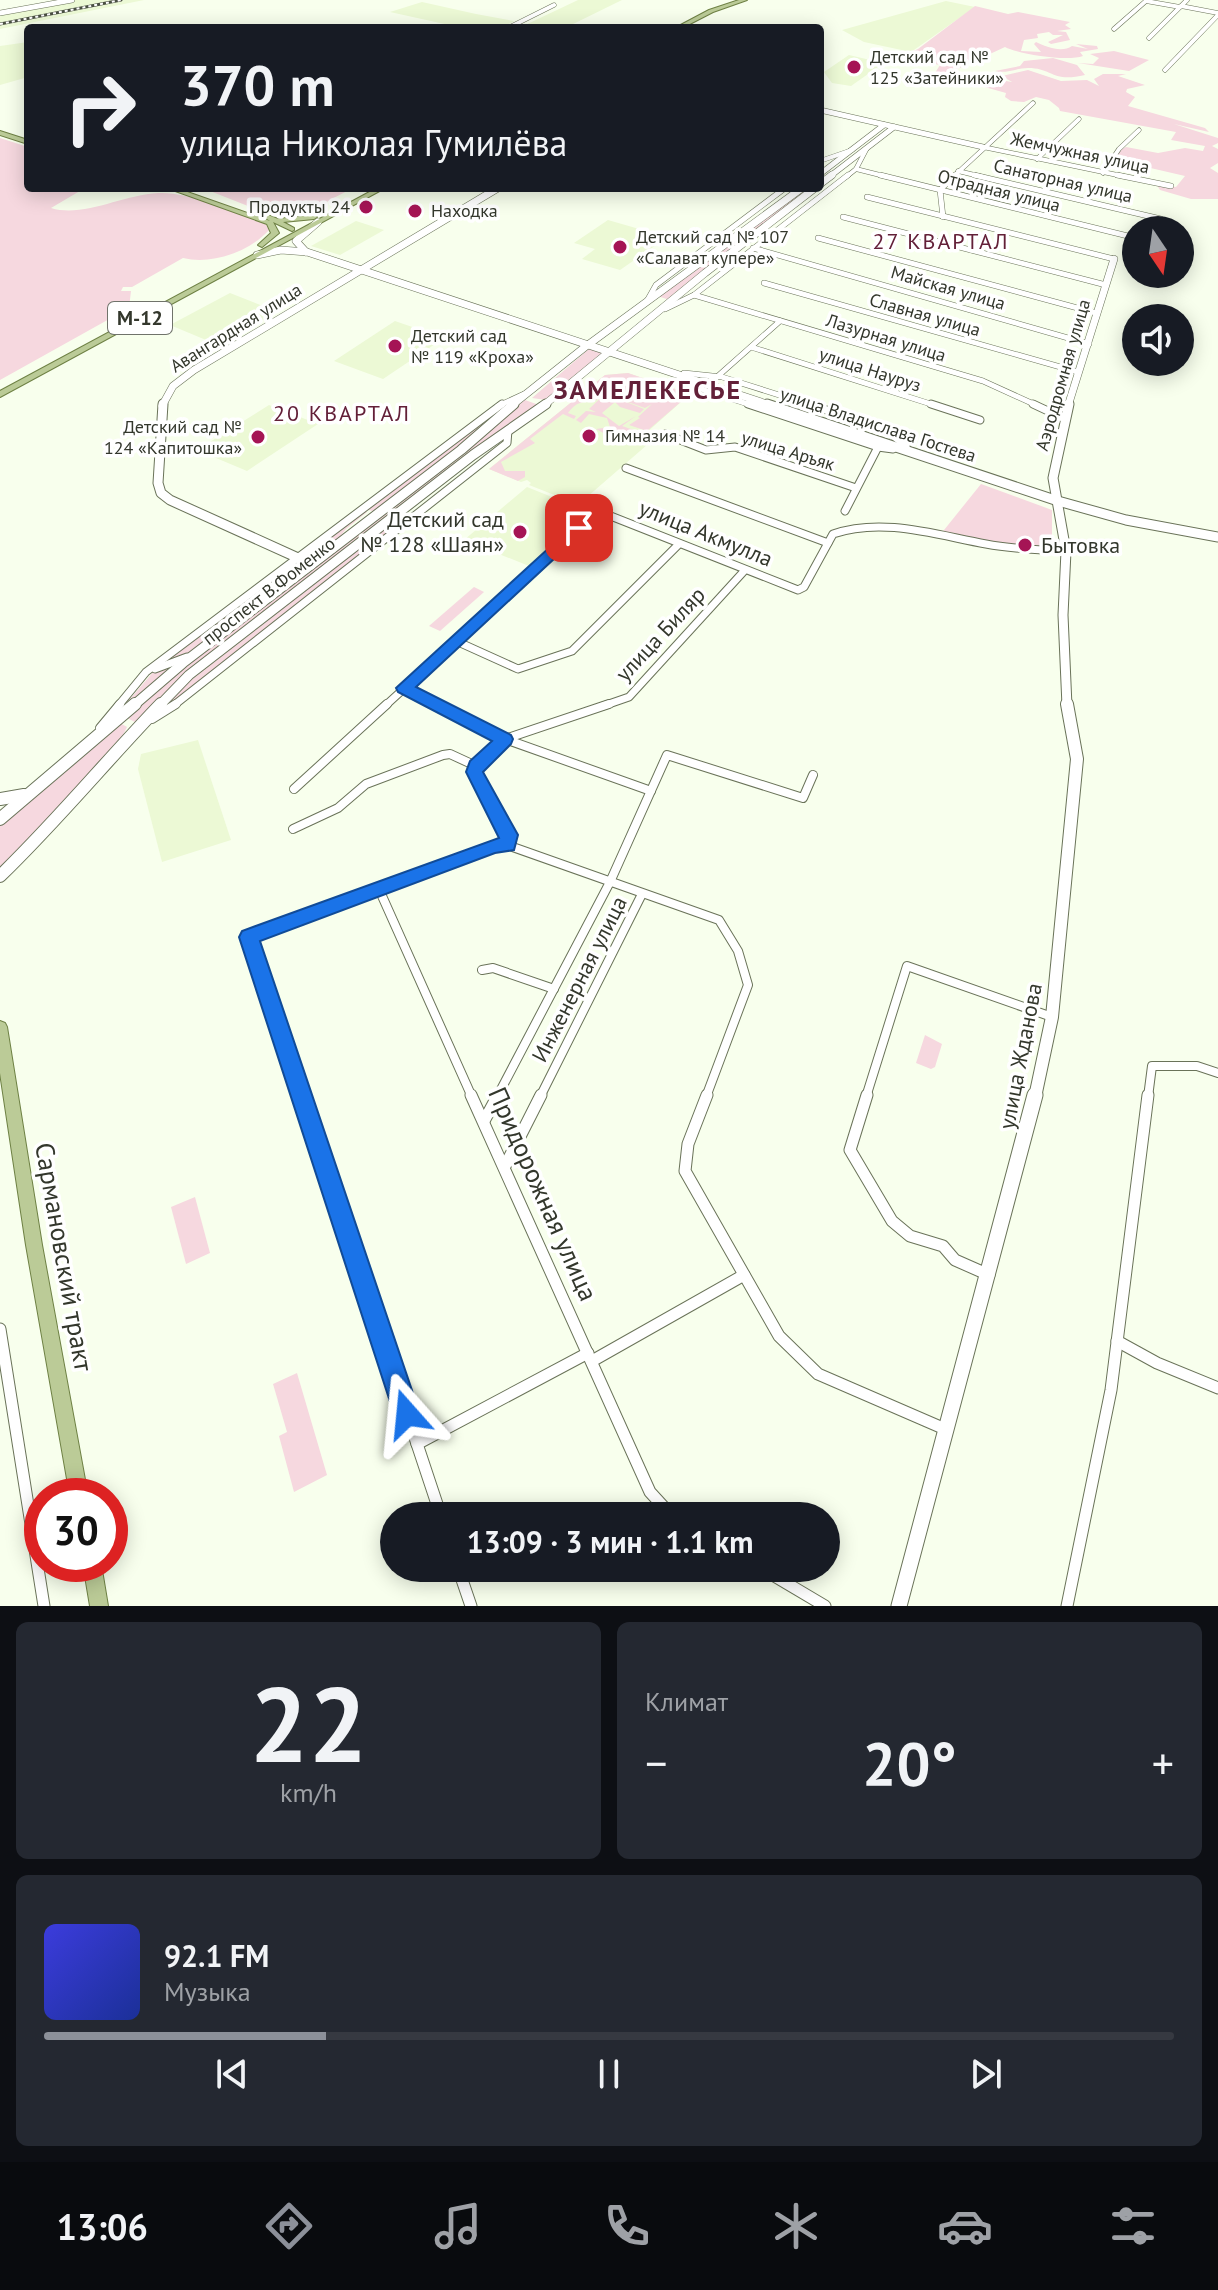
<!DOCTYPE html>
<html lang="ru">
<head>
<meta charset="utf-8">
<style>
	body { margin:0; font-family:"PT Sans",sans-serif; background:#242831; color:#f1f3f6; height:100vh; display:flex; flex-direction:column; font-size:30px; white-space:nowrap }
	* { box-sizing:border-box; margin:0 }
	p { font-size:26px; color:#9ea1a6 }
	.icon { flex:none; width:44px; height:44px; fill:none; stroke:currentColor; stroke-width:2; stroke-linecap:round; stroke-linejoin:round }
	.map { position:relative; height:1606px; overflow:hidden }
	.details { display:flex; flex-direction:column; gap:16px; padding:16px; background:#0d0f14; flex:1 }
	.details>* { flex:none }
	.banner { position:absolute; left:24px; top:24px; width:800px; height:168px; border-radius:8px; box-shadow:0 4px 20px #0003; background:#171b24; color:#f1f3f6; overflow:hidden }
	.needle { width:52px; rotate:167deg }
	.buttons { position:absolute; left:1122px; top:216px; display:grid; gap:16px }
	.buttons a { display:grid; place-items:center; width:72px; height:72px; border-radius:50%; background:#171b24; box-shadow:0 4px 20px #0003; font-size:40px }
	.speed { position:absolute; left:24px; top:1478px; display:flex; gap:16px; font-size:40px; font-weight:700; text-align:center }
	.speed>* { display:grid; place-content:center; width:104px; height:104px; border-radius:50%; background:#171b24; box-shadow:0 4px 20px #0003; line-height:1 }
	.speed .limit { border:12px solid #d22; background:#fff; color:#111 }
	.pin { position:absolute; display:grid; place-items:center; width:68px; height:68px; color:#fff; margin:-34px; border-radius:16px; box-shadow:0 4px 12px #0006 }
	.me { position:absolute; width:88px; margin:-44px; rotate:342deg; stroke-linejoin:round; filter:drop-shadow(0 0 6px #0008) }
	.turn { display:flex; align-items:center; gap:28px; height:168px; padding:0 24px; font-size:36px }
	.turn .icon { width:104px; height:104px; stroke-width:2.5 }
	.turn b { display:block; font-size:56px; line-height:68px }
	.big { font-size:60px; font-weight:700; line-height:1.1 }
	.details .card { flex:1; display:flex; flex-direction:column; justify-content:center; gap:12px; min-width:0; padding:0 28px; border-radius:12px; background:#242831 }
	.details .dial { align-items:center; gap:0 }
	.dial b { font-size:104px; line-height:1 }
	.song { display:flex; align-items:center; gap:24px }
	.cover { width:96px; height:96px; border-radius:12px; background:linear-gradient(135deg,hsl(240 70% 55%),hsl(230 70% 35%)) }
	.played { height:8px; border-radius:4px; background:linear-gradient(90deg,#8c9099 25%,#363941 25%) }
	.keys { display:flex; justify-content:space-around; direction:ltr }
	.heat { display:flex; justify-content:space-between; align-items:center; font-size:44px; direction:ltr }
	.details .tiles { flex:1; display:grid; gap:16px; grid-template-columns:1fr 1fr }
	.card:last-child { grid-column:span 2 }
	.trip { position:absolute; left:380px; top:1502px; width:460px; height:80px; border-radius:40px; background:#171b24; box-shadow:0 4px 20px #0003; font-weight:700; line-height:80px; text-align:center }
	.menu { display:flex; height:128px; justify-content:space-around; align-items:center; background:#090b0e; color:#9ea1a6 }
	.menu .icon { width:56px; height:56px }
	.menu .selected { color:#8c9099 }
	.menu b { font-size:36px; color:#f1f3f6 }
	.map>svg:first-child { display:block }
</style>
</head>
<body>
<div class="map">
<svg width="1218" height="1606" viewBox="0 0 1218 1606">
	<rect width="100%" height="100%" fill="#f8ffed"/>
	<g fill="#ecf9d5">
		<path d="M71,0H144L0,29V14Z"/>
		<path d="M578,0H622L565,28H519Z"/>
		<path d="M946,1L975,7L911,52L864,42L842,30Z"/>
		<path d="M422,2L476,14L514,21L502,28H445L449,25L390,12Z"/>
		<path d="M28,42V77L0,85V46Z"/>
		<path d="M849,55L866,59L885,62L851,86L832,83L824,72Z"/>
		<path d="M608,220L653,233L659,243L620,270L582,259L595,249L574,243Z"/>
		<path d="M356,221L384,230L340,255L311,246Z"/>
		<path d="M230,293L278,312L218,345L170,325Z"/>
		<path d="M395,321L444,338L383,379L334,361Z"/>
		<path d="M628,373L690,394L645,434L655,438L587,497L567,500L529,485L531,483L527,480L521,482L489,469L605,375Z"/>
		<path d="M269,405L318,424L247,471L197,450Z"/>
		<path d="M527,487L567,503L587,500L591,511L529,566L464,540Z"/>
		<path d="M198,740L231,840L162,862L138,769L141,754Z"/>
	</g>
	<g fill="#f6d8df">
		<path d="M975,6L1008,14L1018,12L1070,22L1065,25L1071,29L1057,31L1066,32L1070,40L1051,44L1048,42L1063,35H1053L1049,32L1037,34L1038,38L1024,40L1021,51L1041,52L1034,44L1036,42C1046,47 1062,53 1072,46L1088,49L1076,44L1097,46L1098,49L1080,52L1083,56C1067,62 1018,54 1005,47L951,72L1012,82L1002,76L1028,70L1061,81L1087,80L1099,86L1094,79L1103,74H1126L1118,76L1145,85L1127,89L1126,92L1135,97L1128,106L1205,128L1209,132L1174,124L1218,138V143L1212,146L1218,149V163L1210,168L1218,173V199H1191L1160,190L1157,185L1176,187L1185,176L1116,160L1120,150L1126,147L1158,153L1185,148L1203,151L1205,146L1171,140L1176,132L1060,111L1059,108L1049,100L1036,97L1024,102L1011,101L1005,97L1006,93L935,73L940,65L899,57L918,49Z"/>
		<path d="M1114,51L1149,60L1129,71L1078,63L1093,64L1099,58L1090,54Z"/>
		<path d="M1053,58L1077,65L1085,75C1052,83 1053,68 1028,68C1016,68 1006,74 995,71L1020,66L1024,61Z"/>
		<path d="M0,138L28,147V188H85L51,208C83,218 122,195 158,193C189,191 236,214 265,223L269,230C249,252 212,265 183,258L132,287H123L121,291H131L129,308L0,380Z"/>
		<path d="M218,188H353C324,202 303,220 270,214L274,209L253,208L210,191Z"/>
		<path d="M804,188H810L670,300L657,296L694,272Z"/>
		<path d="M590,348L606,354L546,400L532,398Z"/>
		<path d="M628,373L690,394L647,431L629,425L640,418L638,417L652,404L645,408L616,398L644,409L640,413L620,407L615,402L602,413L619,426L636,416L622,426L648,435L638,444L633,443L636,439L633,438L624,444L596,429L610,427L607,418L589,414L581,423L576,420L586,411L596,412L589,409L609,390L595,401C583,401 576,402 568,413L576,416L574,419L563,414L530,439L535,443L501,462L505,471H525V477L518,481L489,469L605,375Z"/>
		<path d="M525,400L539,405L199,662L135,722L125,717L178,669Z"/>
		<path d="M506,404L453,453L384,506L372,511L366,509Z"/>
		<path d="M981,484L1052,510V541L1048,547L1035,549L940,535Z"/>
		<path d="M364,511L367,512L346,529L336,542L123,707L155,670Z"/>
		<path d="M393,523L400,526L160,712L190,681Z"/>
		<path d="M474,587L484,592L440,631L429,626Z"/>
		<path d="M120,723L127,727L123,735L47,822L0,868V824Z"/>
		<path d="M925,1035L942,1044L935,1067L931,1069L916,1063Z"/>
		<path d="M195,1197L210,1253L186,1264L171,1207Z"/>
		<path d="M297,1373L327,1475L294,1492L279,1436L287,1432L273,1384Z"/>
	</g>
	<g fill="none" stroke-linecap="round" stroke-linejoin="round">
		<defs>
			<g id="street-far4">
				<path d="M1146,1L1180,7"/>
				<path d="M1181,6L1218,13"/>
				<path d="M508,28L554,5"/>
				<path d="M1114,29L1147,0"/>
				<path d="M1149,38L1187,0"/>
				<path d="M1165,70L1218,15"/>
				<path d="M983,147L1127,177"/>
				<path d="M1037,159L1079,119"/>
				<path d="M820,161L852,150"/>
				<path d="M856,169L888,177"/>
				<path d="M958,171L983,177"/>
				<path d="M1103,173L1119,149L1139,130"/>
				<path d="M846,177L856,169L867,148"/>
				<path d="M953,177L1033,103"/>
			</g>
			<g id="street-far3">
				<path d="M880,175L1136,238"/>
				<path d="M974,175L1161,219"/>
				<path d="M1117,175L1171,186"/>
				<path d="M867,197L1114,259"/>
				<path d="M843,217L1106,285"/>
				<path d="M943,217L940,190L955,175"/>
				<path d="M818,238L1096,313"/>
				<path d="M753,248L1089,344"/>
				<path d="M764,283L1078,372"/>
				<path d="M694,295L983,381L1038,406"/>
				<path d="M647,301L656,285L785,188"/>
				<path d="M665,309L694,295L848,175"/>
				<path d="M751,347L937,406"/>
				<path d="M684,373L722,377L814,406"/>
				<path d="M718,376L780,321"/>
				<path d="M687,380L704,390L754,406"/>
				<path d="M498,406L524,394"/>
			</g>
			<g id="street-far2">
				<path d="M748,404L878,447L893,449"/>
				<path d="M808,404L885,429L906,446"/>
				<path d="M931,404L980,420"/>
				<path d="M1033,404L1065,419"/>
				<path d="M665,434L706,450L735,447L856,488"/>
				<path d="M626,468L828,543"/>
				<path d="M845,511L878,447"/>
				<path d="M456,641L518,669L572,651L679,544"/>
				<path d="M155,669L187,657"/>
				<path d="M404,688L440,706"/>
				<path d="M118,706L146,672L502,404"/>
				<path d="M173,706L507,443L508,430"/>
				<path d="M385,706L598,511L798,590L804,587L833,534C883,517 936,535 986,544C1012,549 1039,550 1066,551"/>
				<path d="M603,706L629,697L745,570"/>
			</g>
			<g id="street-far1">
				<path d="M436,704L505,739L651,791"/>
				<path d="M152,719L176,704"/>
				<path d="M100,728L120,704"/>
				<path d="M476,766L475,772L508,835L507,845"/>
				<path d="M294,789L387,704"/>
				<path d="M293,829L338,808L366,784L443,755L450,754L476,766L505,739L609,704"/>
				<path d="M378,887L472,1097"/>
				<path d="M482,970L493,968L554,989"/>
				<path d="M302,1097L249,937L494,845H507L719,920L738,951L748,985L706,1097"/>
				<path d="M497,1097L610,882L667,755L803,798L813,775"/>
				<path d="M540,1097L642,894"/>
				<path d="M866,1097L907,966L1052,1017"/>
				<path d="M1148,1097L1152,1066H1197L1218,1073"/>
			</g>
			<g id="street">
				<path d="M301,1095L441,1516"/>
				<path d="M471,1095L650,1492L672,1516"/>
				<path d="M707,1095L688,1144L685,1171L779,1336L818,1374L945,1429"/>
				<path d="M867,1095L850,1150L892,1221L910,1236L943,1246L955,1260L989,1275"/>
				<path d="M484,1121L498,1095"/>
				<path d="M505,1166L541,1095"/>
				<path d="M0,1329L44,1606"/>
				<path d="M1117,1341L1157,1363L1218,1388"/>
				<path d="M592,1361L744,1275"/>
				<path d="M417,1444L588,1353"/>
				<path d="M458,1568L471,1606"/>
				<path d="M761,1568L825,1606"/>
				<path d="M1067,1606L1111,1390L1148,1095"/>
			</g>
			<g id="secondary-far4">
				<path d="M0,13L72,0"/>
				<path d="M820,110L983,147"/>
				<path d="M820,174L884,125"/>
				<path d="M829,177L894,127"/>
			</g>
			<g id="secondary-far3">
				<path d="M820,184L832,175"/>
				<path d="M306,252L296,241L318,222"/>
				<path d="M257,255L281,250L307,252L773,406"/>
				<path d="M162,406L173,386L194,370L498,188"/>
				<path d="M511,406L585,347L802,188"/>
				<path d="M543,406L705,273L815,188"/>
				<path d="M1068,406L1114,259"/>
			</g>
			<g id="secondary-far2">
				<path d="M163,404L158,483L161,493L170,500L296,557"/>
				<path d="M767,404L1058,501L1126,520L1218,537"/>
				<path d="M133,706L183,663L461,450L514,404"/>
				<path d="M159,706L189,675L473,455L546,404"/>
				<path d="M1067,706L1063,615L1066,551L1053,478L1069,404"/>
			</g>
			<g id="secondary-far1">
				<path d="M0,799L24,795"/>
				<path d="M0,819L135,704"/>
				<path d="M0,876C57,821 106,761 161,704"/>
				<path d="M1035,1097L1052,1017L1077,759L1067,704"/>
			</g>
			<path id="secondary" d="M899,1606L1035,1095"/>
			<g id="primary">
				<path d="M739,0H747L713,12L682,28H675L709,10Z"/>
				<path d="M0,131L28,140V144L0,135Z"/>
				<path d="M167,188H176L270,221L264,217V215H268L278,219L314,215L317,217L314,219L283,222L294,228V230L292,231L273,222L279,233L262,247L258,245L271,233L267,224Z"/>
				<path d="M377,188H385L0,397V391Z"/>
				<path d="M0,1021L5,1023L7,1027L42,1245L88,1496H70L26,1245L0,1073Z"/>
				<path d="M83,1564H101L108,1606H90Z"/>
			</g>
		</defs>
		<use href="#street-far4" stroke="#6a7359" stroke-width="5"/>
		<use href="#street-far3" stroke="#6a7359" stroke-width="6"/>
		<use href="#street-far2" stroke="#6a7359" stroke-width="9"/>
		<use href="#street-far1" stroke="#6a7359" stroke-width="10"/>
		<use href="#street" stroke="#6a7359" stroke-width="13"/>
		<use href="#secondary-far4" stroke="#6a7359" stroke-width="6"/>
		<use href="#secondary-far3" stroke="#6a7359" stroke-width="8"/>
		<use href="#secondary-far2" stroke="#6a7359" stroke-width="11"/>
		<use href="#secondary-far1" stroke="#6a7359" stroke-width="14"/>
		<use href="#secondary" stroke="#6a7359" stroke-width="17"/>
		<use href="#primary" stroke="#6e8144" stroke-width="2"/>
		<use href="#street-far4" stroke="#fff" stroke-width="4"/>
		<use href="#street-far3" stroke="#fff" stroke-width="5"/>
		<use href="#street-far2" stroke="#fff" stroke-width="7"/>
		<use href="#street-far1" stroke="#fff" stroke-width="8"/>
		<use href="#street" stroke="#fff" stroke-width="11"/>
		<use href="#secondary-far4" stroke="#fff" stroke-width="5"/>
		<use href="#secondary-far3" stroke="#fff" stroke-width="7"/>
		<use href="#secondary-far2" stroke="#fff" stroke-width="9"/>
		<use href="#secondary-far1" stroke="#fff" stroke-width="12"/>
		<use href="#secondary" stroke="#fff" stroke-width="15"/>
		<use href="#primary" fill="#bbcb97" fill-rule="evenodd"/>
		<defs>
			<path id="rail" d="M0,24L121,0"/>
		</defs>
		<use href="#rail" stroke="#494e42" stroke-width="3"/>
		<use href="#rail" stroke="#fff" stroke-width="2" stroke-dasharray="3" stroke-linecap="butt"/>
	</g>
	<path fill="#1a73e8" stroke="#114b97" stroke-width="2" d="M579,523L586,528L584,531L416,687L511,735L513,739L511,744L483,772L518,835L514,850L495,853L260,941L420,1414L416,1423L407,1427L398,1423L394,1414L239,937L242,931L499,838L466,772L470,761L492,741L398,692L396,688L574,525Z"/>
	<g fill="#a51455" stroke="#fff" stroke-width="3">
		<circle cx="854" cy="67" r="8"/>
		<circle cx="366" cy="207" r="8"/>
		<circle cx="415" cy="211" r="8"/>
		<circle cx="620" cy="247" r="8"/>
		<circle cx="395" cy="346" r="8"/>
		<circle cx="589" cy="436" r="8"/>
		<circle cx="258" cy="437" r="8"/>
		<circle cx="520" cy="532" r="8"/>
		<circle cx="1025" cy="545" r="8"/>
	</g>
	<g text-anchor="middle" stroke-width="7" stroke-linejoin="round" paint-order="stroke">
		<g font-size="18" fill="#33372c" stroke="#fff" text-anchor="start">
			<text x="870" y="63">Детский сад №<tspan x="870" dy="21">125 «Затейники»</tspan></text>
			<text x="350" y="213" text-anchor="end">Продукты 24</text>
			<text x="431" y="217">Находка</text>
			<text x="636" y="243">Детский сад № 107<tspan x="636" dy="21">«Салават купере»</tspan></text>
			<text x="411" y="342">Детский сад<tspan x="411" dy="21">№ 119 «Кроха»</tspan></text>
			<text x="242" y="433" text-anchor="end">Детский сад №<tspan x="242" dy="21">124 «Капитошка»</tspan></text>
			<text x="605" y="442">Гимназия № 14</text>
		</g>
		<g font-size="18" fill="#33372c" stroke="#fff">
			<text transform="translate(1080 153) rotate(12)" y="6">Жемчужная улица</text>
			<text transform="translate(1063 181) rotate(13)" y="6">Санаторная улица</text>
			<text transform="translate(999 191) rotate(14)" y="6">Отрадная улица</text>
			<text transform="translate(948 288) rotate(16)" y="6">Майская улица</text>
			<text transform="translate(925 315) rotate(16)" y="6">Славная улица</text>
			<text transform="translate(236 328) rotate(-32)" y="6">Авангардная улица</text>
			<text transform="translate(886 338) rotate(17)" y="6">Лазурная улица</text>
			<text transform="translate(870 370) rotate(18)" y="6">улица Науруз</text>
			<text transform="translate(1063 375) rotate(-74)" y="6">Аэродромная улица</text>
			<text transform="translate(878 425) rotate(18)" y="6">улица Владислава Гостева</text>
			<text transform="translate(788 451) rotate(17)" y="6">улица Аръяк</text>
			<text transform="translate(269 591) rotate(-38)" y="6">проспект В.Фоменко</text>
		</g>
		<rect fill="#fff" stroke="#70736b" stroke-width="2" x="108" y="302" width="64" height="32" rx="6"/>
		<g font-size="20" font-weight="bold" fill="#33372c">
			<text x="140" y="325">М-12</text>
		</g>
		<g font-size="22" letter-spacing="2" fill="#632038" stroke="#fff">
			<text x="941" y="249">27 КВАРТАЛ</text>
			<text x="342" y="421">20 КВАРТАЛ</text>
		</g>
		<g font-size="22" fill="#33372c" stroke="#fff" text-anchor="end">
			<text x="504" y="527">Детский сад<tspan x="504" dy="25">№ 128 «Шаян»</tspan></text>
			<text x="1041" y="553" text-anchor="start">Бытовка</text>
		</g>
		<g font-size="22" fill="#33372c" stroke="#fff">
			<text transform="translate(706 533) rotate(22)" y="8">улица Акмулла</text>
			<text transform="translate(660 634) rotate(-47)" y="8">улица Биляр</text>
			<text transform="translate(579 979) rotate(-63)" y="8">Инженерная улица</text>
			<text transform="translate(1020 1056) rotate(-79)" y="8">улица Жданова</text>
		</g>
		<g font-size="26" font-weight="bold" letter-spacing="2" fill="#632038" stroke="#fff">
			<text x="648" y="399">ЗАМЕЛЕКЕСЬЕ</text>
		</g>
		<g font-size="26" fill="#33372c" stroke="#fff">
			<text transform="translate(543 1194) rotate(66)" y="9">Придорожная улица</text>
			<text transform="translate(64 1257) rotate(80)" y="9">Сармановский тракт</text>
		</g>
	</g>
</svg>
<div class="buttons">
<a><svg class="needle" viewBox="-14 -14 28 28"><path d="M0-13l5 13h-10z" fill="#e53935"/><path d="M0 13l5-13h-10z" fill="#9ea1a6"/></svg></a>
<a><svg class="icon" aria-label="sound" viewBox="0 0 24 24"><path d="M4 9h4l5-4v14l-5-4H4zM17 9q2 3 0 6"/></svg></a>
</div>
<div class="speed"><div class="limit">30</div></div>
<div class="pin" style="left:579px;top:528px;background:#d93025"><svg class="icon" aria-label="arrive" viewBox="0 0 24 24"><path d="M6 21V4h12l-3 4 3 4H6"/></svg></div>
<svg class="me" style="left:407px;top:1414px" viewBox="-20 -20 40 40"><path d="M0-17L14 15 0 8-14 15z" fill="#1a73e8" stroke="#fff" stroke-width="4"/></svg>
<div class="trip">13:09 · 3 мин · 1.1 km</div>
<div class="banner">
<div class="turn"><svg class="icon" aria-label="right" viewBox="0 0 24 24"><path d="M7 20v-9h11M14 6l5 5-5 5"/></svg><div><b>370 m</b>улица Николая Гумилёва</div></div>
</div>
</div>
<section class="details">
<div class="tiles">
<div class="card dial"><b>22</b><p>km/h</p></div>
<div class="card"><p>Климат</p>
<div class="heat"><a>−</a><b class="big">20°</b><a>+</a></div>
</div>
<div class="card">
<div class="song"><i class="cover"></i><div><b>92.1 FM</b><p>Музыка</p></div></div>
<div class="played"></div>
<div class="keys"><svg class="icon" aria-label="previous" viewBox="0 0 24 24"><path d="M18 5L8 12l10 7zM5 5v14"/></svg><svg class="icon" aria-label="pause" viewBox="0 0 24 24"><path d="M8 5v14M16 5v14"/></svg><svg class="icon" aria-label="next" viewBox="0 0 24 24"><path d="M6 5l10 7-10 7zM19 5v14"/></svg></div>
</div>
</div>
</section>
<nav class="menu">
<b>13:06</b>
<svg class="icon selected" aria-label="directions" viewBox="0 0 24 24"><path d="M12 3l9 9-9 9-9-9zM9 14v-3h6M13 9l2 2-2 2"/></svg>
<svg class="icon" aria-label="music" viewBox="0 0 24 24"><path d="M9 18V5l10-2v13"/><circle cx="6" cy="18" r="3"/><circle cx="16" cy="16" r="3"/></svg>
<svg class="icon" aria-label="phone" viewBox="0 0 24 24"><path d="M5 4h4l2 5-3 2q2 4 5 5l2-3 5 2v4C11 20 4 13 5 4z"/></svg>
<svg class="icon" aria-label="climate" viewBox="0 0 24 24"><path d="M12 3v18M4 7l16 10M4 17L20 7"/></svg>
<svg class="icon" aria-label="car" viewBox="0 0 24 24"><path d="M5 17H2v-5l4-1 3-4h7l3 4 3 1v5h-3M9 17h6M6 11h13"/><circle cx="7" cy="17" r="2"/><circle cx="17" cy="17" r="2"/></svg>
<svg class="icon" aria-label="filters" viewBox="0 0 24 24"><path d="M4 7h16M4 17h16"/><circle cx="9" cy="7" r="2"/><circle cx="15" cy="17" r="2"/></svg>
</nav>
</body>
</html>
